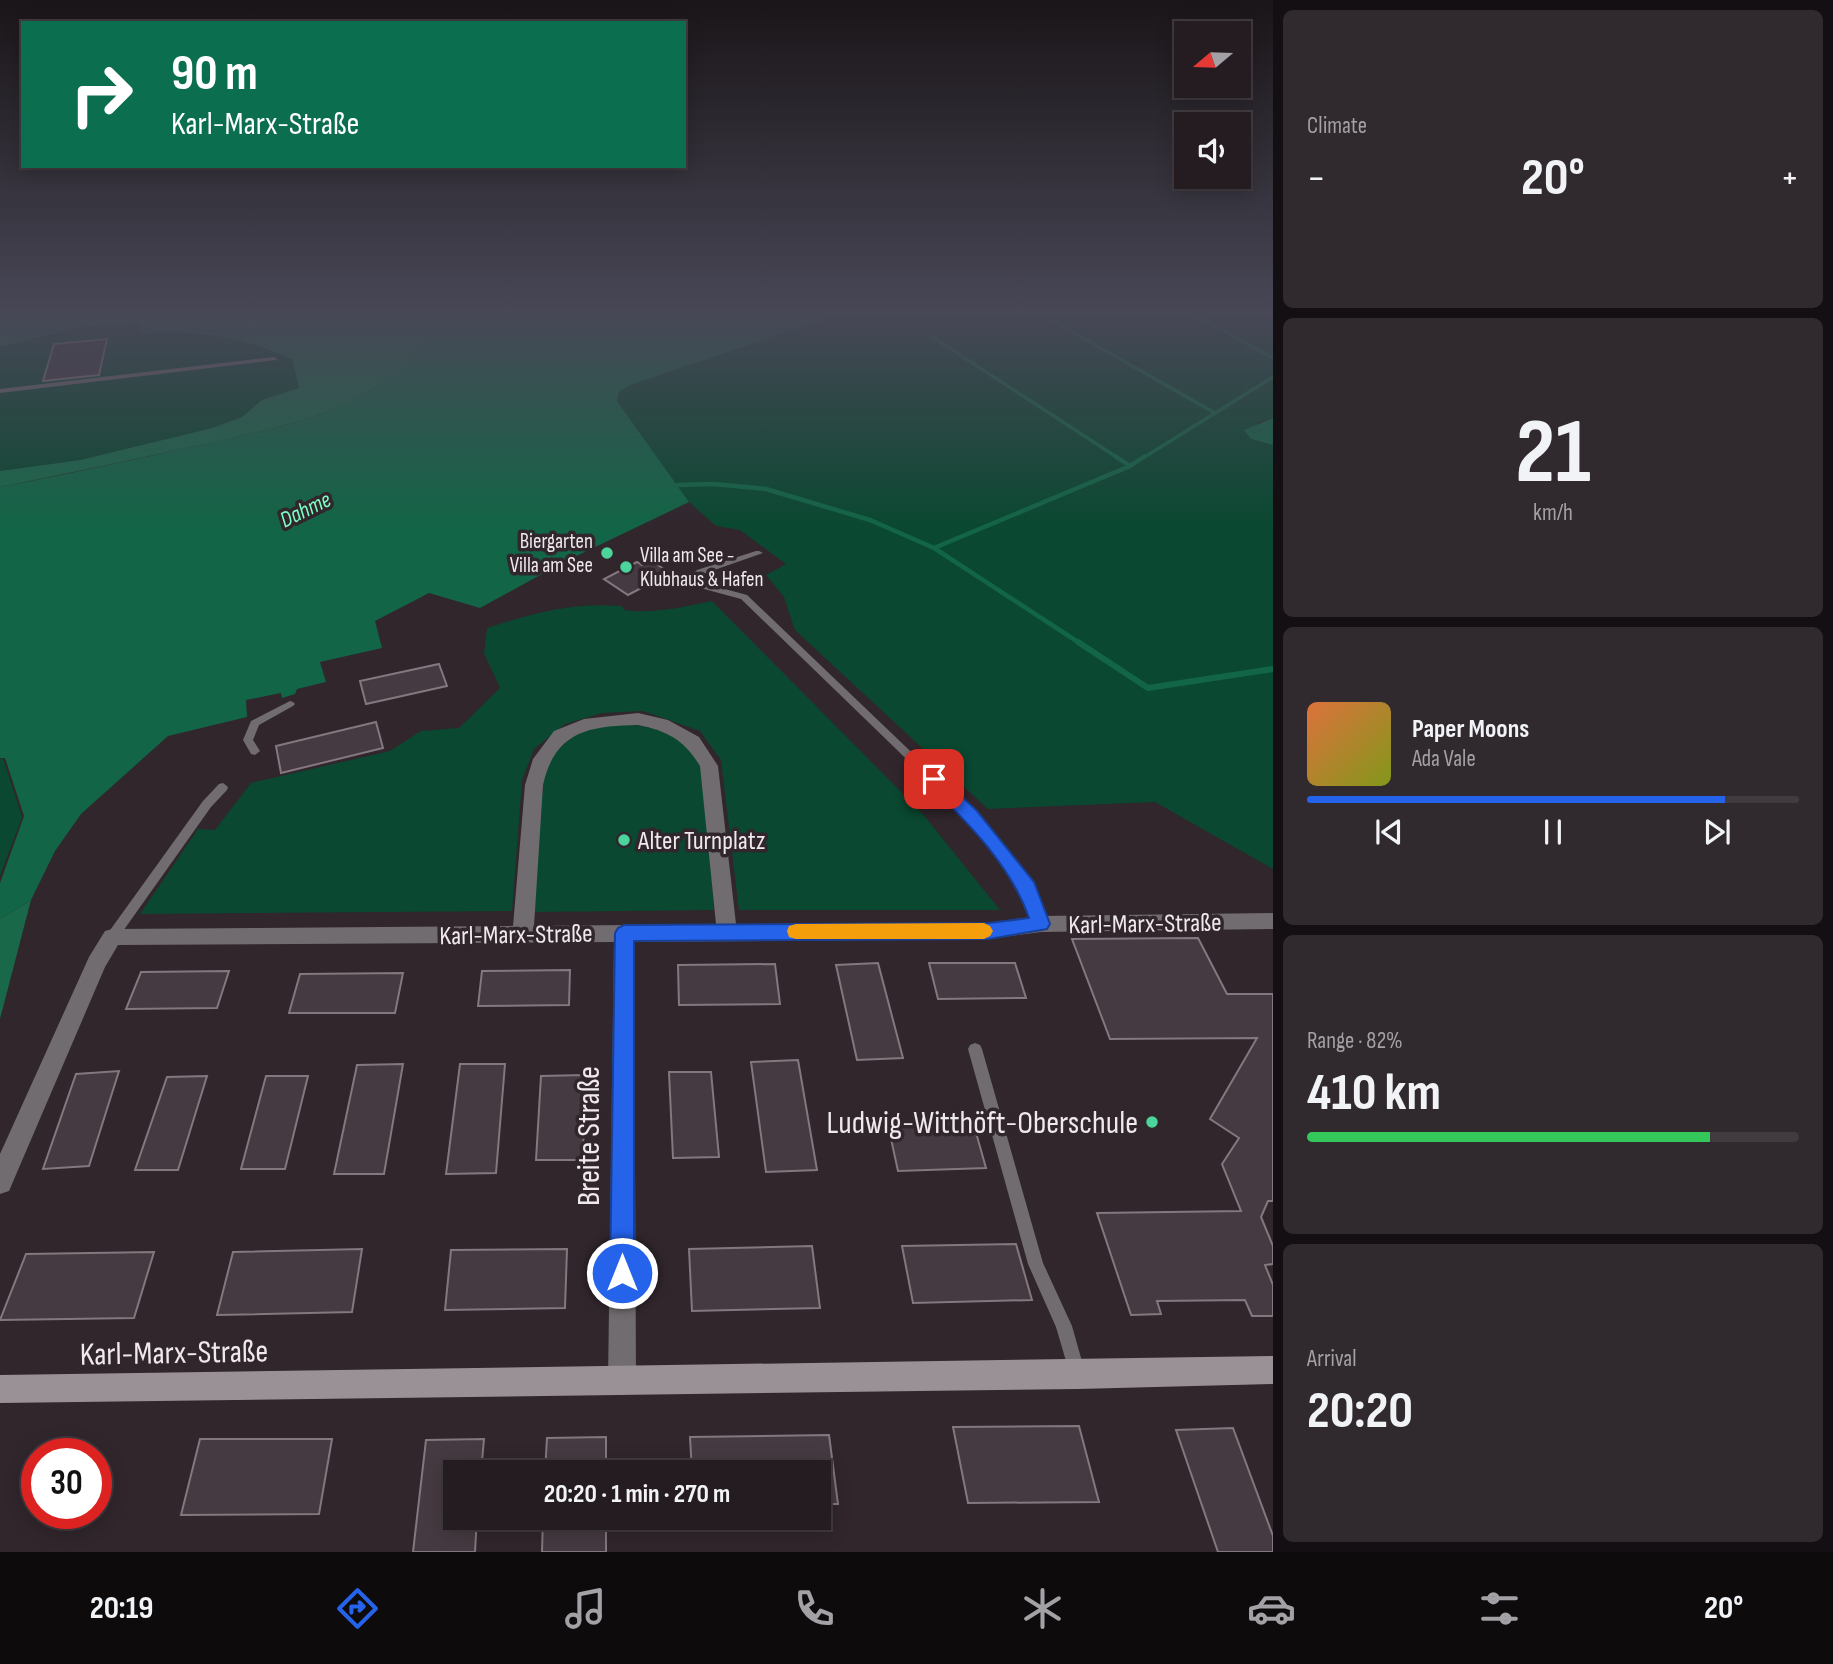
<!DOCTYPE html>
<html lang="en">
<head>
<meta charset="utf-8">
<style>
	body { margin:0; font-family:"Sofia Sans Condensed",sans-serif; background:#30292e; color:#f1f3f6; height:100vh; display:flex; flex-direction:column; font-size:26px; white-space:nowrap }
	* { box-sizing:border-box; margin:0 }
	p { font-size:23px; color:#a3a1a5 }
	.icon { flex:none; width:38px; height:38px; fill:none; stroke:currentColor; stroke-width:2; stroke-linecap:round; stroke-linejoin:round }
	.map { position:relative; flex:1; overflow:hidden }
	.details { display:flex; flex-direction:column; gap:10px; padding:10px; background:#140f12; width:560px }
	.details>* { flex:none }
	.top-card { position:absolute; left:21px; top:21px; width:665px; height:147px; border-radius:0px; box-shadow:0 4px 18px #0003,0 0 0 2px #413a3f; background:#0b6e4f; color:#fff; overflow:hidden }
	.needle { width:46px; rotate:251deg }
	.controls { position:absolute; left:1174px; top:21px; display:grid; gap:14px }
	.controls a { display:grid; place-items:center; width:77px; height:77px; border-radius:0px; background:#241c21; box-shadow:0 4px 18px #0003,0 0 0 2px #413a3f; font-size:35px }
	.speed { position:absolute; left:21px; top:1438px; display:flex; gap:14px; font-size:35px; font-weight:700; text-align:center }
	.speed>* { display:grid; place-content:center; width:91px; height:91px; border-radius:50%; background:#241c21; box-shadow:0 4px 18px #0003,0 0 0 2px #413a3f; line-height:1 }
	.speed .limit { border:10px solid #d22; background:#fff; color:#111 }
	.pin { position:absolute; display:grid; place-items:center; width:60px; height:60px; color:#fff; margin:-30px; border-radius:14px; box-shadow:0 4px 10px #0006 }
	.me { position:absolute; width:77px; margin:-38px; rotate:0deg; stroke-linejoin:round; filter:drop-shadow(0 0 5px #0008) }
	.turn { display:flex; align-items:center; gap:24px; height:147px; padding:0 35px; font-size:32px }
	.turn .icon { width:91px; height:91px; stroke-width:2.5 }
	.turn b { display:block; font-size:49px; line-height:60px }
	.big { font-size:52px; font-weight:700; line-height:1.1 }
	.details .tile { flex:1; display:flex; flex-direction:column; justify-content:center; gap:10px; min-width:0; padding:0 24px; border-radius:10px; background:#30292e }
	.details .dial { align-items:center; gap:0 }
	.dial b { font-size:91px; line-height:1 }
	.song { display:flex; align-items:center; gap:21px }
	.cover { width:84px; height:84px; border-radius:10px; background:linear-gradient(135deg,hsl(20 70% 55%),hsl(70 70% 35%)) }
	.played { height:7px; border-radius:4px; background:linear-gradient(90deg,#2563eb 85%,#413a3f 85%) }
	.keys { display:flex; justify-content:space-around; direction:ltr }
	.heat { display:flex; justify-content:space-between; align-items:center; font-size:38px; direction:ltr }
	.charge { height:10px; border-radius:5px; background:linear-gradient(90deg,#34c759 82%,#413a3f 0) }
	.trip { position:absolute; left:443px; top:1460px; width:388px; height:70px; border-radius:0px; background:#241c21; box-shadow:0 4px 18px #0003,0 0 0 2px #413a3f; font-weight:700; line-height:70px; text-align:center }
	.dock { display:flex; height:112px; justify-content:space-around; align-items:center; background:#0e0b0d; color:#a3a1a5 }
	.dock .icon { width:49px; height:49px }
	.dock .current { color:#2563eb }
	.dock b { font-size:32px; color:#f1f3f6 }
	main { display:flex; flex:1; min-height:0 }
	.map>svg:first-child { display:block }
</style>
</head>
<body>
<main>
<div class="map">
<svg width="1273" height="1552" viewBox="0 0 1273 1552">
	<rect width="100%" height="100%" fill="#30262c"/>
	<g fill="#0a4831">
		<path d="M853,310H1273V418L1258,423L1251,439L1273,445V869L1155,802L988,809L795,630L784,597L766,575L786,564L740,530L716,526L689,502L617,401L619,392L630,385Z"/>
		<path d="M111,323H140L141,334C193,329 244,337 292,359L299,389L262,400L242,417L212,428L80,460L0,471V347L79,327Z"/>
		<path d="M712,601L922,813L1000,910H739L721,760L700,731L643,711L602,713L565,724L534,749L522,780L512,911L140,914L198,829L215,830L251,783L390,751L421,731L459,728L500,688L484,653L487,628C534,613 571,602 622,606L624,610C652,614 684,607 712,601Z"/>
		<path d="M610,724C652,725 676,729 703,763L714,910L533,912L544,770L562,742L582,731Z"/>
		<path d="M3,758L22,817L0,876V759Z"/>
	</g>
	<g fill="#186849">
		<path d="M80,310C151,310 224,307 294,310C312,311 329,320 347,321C374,323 406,318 430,334C416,363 381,386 354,400C310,422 258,432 210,443C140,458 70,473 0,487V471L80,460L212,428L242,417L262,400L299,388L292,359C244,337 193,329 141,334L139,323L79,327L0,347V325Z"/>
		<path d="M31,900L0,1019V919Z"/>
	</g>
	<g fill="#126546">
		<path d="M0,310H80L0,325Z"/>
		<path d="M298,310H853L630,385L619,392L617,401L689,502L564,562L480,608L429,593L375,621L382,648L320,662L326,682L297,689L295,694L282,698L281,693L246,700L247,717L168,736L81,814L55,851L31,900L0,919V883L24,816L5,758H0V487C68,474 137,459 205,444C254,433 308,423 353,400C382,386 414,363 429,335C408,317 373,323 347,321C330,320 314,315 298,310Z"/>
		<path d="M1273,418V445L1251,439L1244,430Z"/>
	</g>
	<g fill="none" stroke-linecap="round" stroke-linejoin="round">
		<g stroke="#126546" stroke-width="3.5">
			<path d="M1186,310L1273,358"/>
			<path d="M1053,321L1215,413"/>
			<path d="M931,336L1118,458"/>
			<path d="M1143,458L1273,377"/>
		</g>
		<g stroke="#126546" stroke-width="4.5">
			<path d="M1115,456L1130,466"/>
			<path d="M678,485L714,484L766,489L870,520L934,548L1081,644"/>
			<path d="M934,548L1130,466L1145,456"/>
		</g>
		<path stroke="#126546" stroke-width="6" d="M1078,642L1148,688L1273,669"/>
	</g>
	<g fill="#453a41" stroke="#84777f" stroke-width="2">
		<path d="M107,339L99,375L43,381L54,344Z"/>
		<path d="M650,560L670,573L628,595L604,579L637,562L642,565Z"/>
		<path d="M439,664L447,686L366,704L360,681Z"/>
		<path d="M376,722L383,748L281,773L276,746Z"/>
		<path d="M1198,938L1227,994H1273V1201H1268L1261,1217L1273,1246V1264L1265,1265L1273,1285V1316H1252L1245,1300L1157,1301L1161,1314L1131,1315L1097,1213L1241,1211L1222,1164L1239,1138L1210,1119L1257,1038L1110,1039L1072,939Z"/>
		<path d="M878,963L903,1058L857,1060L836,965Z"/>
		<path d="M929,963H1015L1026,998L938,999Z"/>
		<path d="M775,964L780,1004L679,1005L678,965Z"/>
		<path d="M570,970L569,1005L478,1006L482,971Z"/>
		<path d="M229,971L217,1008L126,1009L141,972Z"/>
		<path d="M403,973L395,1013H289L300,974Z"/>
		<path d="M798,1060L817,1170L766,1172L751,1062Z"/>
		<path d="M403,1064L384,1174H334L357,1065Z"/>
		<path d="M460,1064H505L496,1173L446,1174Z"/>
		<path d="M119,1071L89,1166L43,1169L76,1074Z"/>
		<path d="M669,1072H711L719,1157L673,1158Z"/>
		<path d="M585,1075L583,1160H536L541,1076Z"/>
		<path d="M207,1076L178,1170H135L167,1077Z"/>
		<path d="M266,1076H308L285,1169H241Z"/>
		<path d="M973,1122L986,1168L898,1171L888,1125Z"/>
		<path d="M1016,1244L1032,1300L913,1303L902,1246Z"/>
		<path d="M812,1246L820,1308L692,1311L689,1249Z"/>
		<path d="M362,1249L352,1312L217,1315L233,1252Z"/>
		<path d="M567,1249L565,1308L445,1310L451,1250Z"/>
		<path d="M154,1252L134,1318L0,1320L26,1254Z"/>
		<path d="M1079,1426L1099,1502L968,1503L953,1427Z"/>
		<path d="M1233,1428L1273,1536V1552H1218L1176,1430Z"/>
		<path d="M829,1435L838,1504H819V1472H692L690,1437Z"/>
		<path d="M606,1437V1472H545L547,1438Z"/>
		<path d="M200,1439H332L319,1514L181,1515Z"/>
		<path d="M484,1439L481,1472H455V1517H477L475,1552H413L426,1440Z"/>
		<path d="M543,1517H606V1552H542Z"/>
	</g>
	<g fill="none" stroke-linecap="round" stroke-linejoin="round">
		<g fill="#716c6f" fill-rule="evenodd">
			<path d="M274,357L277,359L276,360L0,393V389Z"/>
			<path d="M756,551H759L763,553L703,574L695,579L710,585L747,595L975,813L1031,884L1047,924L1045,928L1041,929L1037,928L1022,889L967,819L893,746L741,599L704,589L685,579L697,570Z"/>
			<path d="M290,701L293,702L295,704L293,706L259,725L253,740L260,751L255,755L251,754L243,740L251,721Z"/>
			<path d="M223,783L228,787L227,790L211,807L116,941L112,942L108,941L106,937L108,933L203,801L219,784Z"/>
			<path d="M975,1043L980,1045L982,1049L1043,1263L1072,1326L1085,1372L1083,1378L1077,1380L1071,1378L1056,1327L1028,1264L968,1049L970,1045Z"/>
		</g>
		<path fill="#716c6f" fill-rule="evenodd" d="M638,713L668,720L699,737L718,766L736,924L989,923L1041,916L1273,913V929L1041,932L989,939L634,942L636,1381L632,1391L622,1395L612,1391L608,1381L614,942L118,945L105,967L9,1191L0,1194V1154L89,957L105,931L112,929L513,926L525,785L533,759L554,731L584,719ZM638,725C668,731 684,740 700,766L716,924L534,926L543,785C555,731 589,726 638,725Z"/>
		<path fill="#9a9196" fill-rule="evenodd" d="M1273,1356V1384L1078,1389L0,1403V1375Z"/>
	</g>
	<linearGradient id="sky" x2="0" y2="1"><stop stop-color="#1a1518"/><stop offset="0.59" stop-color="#484756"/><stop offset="1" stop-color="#484756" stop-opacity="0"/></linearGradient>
	<rect width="1273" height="528" fill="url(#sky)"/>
	<path fill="#2563eb" stroke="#184099" stroke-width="2" d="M934,773L939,775L977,811L1034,882L1050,924L1047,929L989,939L634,941V1273L631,1282L622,1285L614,1282L610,1273L615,933L618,928L624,925L989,923L1029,918C1011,865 967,822 928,783L926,779Z"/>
	<path fill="#f59e0b" d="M984,923L990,926L993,931L990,936L984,939H796L789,937L787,931L789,926L796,924Z"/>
	<g fill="#4bd49b" stroke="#30262c" stroke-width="2.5">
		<circle cx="607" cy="553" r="7"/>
		<circle cx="626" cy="567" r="7"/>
		<circle cx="624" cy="840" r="7"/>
		<circle cx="1152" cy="1122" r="7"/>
	</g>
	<g text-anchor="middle" stroke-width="7" stroke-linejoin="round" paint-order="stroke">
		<g font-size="21" fill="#efe8ec" stroke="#30262c" text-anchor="end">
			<text x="593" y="548">Biergarten<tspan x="593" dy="24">Villa am See</tspan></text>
			<text x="640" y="562" text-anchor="start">Villa am See -<tspan x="640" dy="24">Klubhaus &amp; Hafen</tspan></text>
		</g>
		<g font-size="23" font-style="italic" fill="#7afec3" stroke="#30262c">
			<text transform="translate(305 509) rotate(-26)" y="8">Dahme</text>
		</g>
		<g font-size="26" fill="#efe8ec" stroke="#30262c" text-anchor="start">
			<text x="638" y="849">Alter Turnplatz</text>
		</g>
		<g font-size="26" fill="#efe8ec" stroke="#30262c">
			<text transform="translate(1145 923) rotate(-1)" y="9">Karl-Marx-Straße</text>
			<text transform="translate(516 934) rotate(-1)" y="9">Karl-Marx-Straße</text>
		</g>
		<g font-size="32" fill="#efe8ec" stroke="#30262c" text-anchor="end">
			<text x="1138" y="1133">Ludwig-Witthöft-Oberschule</text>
		</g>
		<g font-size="32" fill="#efe8ec" stroke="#30262c">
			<text transform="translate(588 1136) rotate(-90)" y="11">Breite Straße</text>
			<text transform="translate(174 1352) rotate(-1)" y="11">Karl-Marx-Straße</text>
		</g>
	</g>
</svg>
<div class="controls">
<a><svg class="needle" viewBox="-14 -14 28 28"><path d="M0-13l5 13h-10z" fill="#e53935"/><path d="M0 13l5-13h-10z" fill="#a3a1a5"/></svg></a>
<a><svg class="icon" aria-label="sound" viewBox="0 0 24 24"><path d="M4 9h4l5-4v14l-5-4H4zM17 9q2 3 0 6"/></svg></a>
</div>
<div class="speed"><div class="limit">30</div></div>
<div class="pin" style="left:934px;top:779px;background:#d93025"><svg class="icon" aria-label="arrive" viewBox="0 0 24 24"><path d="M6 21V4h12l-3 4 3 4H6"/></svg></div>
<svg class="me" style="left:622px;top:1273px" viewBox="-20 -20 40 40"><circle r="17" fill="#2563eb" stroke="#fff" stroke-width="3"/><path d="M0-11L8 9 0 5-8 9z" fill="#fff"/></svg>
<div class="trip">20:20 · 1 min · 270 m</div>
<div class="top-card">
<div class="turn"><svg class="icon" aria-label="right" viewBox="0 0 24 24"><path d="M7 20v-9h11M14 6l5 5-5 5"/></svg><div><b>90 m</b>Karl-Marx-Straße</div></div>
</div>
</div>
<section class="details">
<div class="tile"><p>Climate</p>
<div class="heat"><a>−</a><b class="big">20°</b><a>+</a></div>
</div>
<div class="tile dial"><b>21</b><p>km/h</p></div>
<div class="tile">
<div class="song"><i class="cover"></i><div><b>Paper Moons</b><p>Ada Vale</p></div></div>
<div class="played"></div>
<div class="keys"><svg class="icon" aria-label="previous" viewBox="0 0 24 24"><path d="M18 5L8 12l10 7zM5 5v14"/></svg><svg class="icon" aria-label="pause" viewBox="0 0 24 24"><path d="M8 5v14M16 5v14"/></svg><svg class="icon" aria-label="next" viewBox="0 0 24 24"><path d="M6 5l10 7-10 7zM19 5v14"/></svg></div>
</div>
<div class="tile"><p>Range · 82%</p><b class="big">410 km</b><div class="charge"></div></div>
<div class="tile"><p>Arrival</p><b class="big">20:20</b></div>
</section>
</main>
<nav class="dock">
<b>20:19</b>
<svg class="icon current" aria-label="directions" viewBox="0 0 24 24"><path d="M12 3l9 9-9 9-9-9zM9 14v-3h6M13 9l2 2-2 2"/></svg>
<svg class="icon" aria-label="music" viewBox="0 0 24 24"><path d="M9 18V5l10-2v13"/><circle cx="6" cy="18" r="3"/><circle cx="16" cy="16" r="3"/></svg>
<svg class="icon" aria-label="phone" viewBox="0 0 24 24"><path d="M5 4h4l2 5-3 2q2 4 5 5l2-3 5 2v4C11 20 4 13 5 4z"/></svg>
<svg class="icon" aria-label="climate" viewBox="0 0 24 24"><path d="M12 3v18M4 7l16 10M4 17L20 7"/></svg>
<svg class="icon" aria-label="car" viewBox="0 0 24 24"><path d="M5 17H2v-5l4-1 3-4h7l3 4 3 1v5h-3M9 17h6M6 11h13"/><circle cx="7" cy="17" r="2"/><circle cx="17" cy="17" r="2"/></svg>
<svg class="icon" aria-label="filters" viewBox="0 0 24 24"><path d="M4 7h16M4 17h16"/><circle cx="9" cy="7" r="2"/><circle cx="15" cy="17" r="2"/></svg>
<b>20°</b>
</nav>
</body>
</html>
